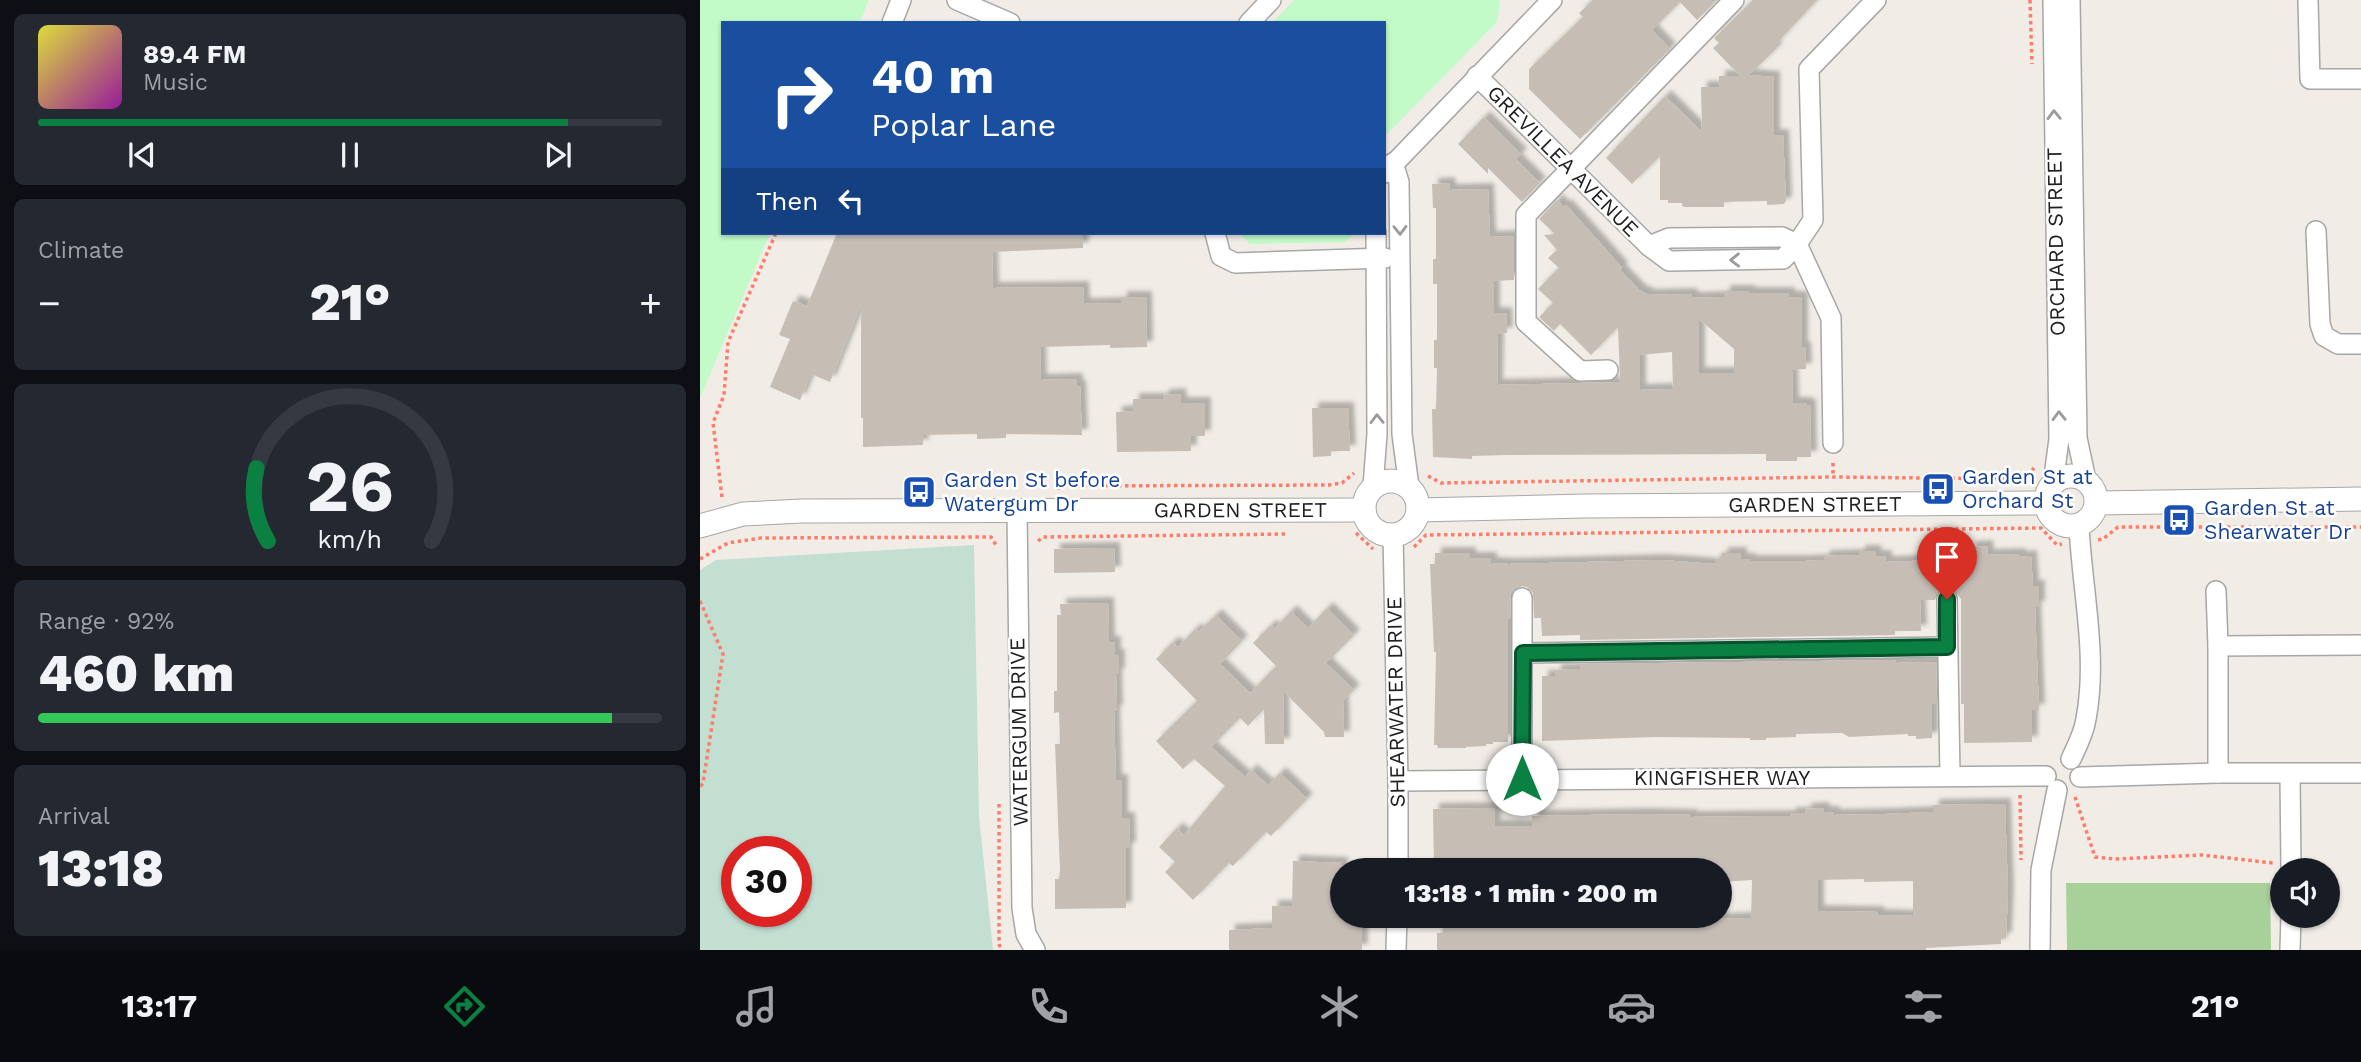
<!DOCTYPE html>
<html lang="en">
<head>
<meta charset="utf-8">
<style>
	body { margin:0; font-family:"Work Sans",sans-serif; background:#242831; color:#f1f3f6; height:100vh; display:flex; flex-direction:column; font-size:26px; white-space:nowrap }
	* { box-sizing:border-box; margin:0 }
	p { font-size:23px; color:#9ea1a6 }
	.icon { flex:none; width:38px; height:38px; fill:none; stroke:currentColor; stroke-width:2; stroke-linecap:round; stroke-linejoin:round }
	.map { position:relative; flex:1; overflow:hidden }
	.details { display:flex; flex-direction:column; gap:14px; padding:14px; background:#0d0f14; width:700px }
	.details>* { flex:none }
	.top-card { position:absolute; left:21px; top:21px; width:665px; height:214px; border-radius:0px; box-shadow:0 2px 5px #0004; background:#1a4fa0; color:#fff; overflow:hidden }
	.fabs { position:absolute; left:1570px; top:858px; display:grid; gap:14px }
	.fabs a { display:grid; place-items:center; width:70px; height:70px; border-radius:50%; background:#171b24; box-shadow:0 2px 5px #0004; font-size:35px }
	.speed { position:absolute; left:21px; top:836px; display:flex; gap:14px; font-size:35px; font-weight:700; text-align:center }
	.speed>* { display:grid; place-content:center; width:91px; height:91px; border-radius:50%; background:#171b24; box-shadow:0 2px 5px #0004; line-height:1 }
	.speed .limit { border:10px solid #d22; background:#fff; color:#111 }
	.pin { position:absolute; display:grid; place-items:center; width:60px; height:60px; color:#fff; margin:-72px -30px; border-radius:50% 50% 50% 0; rotate:-45deg; box-shadow:0 0 7px #0007 }
	.pin .icon { rotate:45deg }
	.me { position:absolute; width:77px; margin:-38px; rotate:0deg; stroke-linejoin:round; filter:drop-shadow(0 0 5px #0008) }
	.turn { display:flex; align-items:center; gap:24px; height:147px; padding:0 35px; font-size:32px }
	.turn .icon { width:91px; height:91px; stroke-width:2.5 }
	.turn b { display:block; font-size:49px; line-height:60px }
	.then { display:flex; align-items:center; height:66px; padding:0 35px; background:#0003; gap:14px; font-size:26px }
	.big { font-size:52px; font-weight:800; line-height:1.1 }
	.details .tile { flex:1; display:flex; flex-direction:column; justify-content:center; gap:10px; min-width:0; padding:0 24px; border-radius:10px; background:#242831 }
	.details .dial { align-items:center; gap:0 }
	.dial svg { height:182px; overflow:visible; fill:none; stroke:#363941; stroke-width:7; stroke-linecap:round; text-anchor:middle }
	.dial text { fill:#f1f3f6; stroke:none }
	.song { display:flex; align-items:center; gap:21px }
	.cover { width:84px; height:84px; border-radius:10px; background:linear-gradient(135deg,hsl(60 70% 55%),hsl(300 70% 35%)) }
	.played { height:7px; border-radius:4px; background:linear-gradient(90deg,#0b8043 85%,#363941 85%) }
	.keys { display:flex; justify-content:space-around; direction:ltr }
	.heat { display:flex; justify-content:space-between; align-items:center; font-size:38px; direction:ltr }
	.charge { height:10px; border-radius:5px; background:linear-gradient(90deg,#34c759 92%,#363941 0) }
	.trip { position:absolute; left:630px; top:858px; width:402px; height:70px; border-radius:35px; background:#171b24; box-shadow:0 2px 5px #0004; font-weight:800; line-height:70px; text-align:center }
	.tabs { display:flex; height:112px; justify-content:space-around; align-items:center; background:#090b0e; color:#9ea1a6 }
	.tabs .icon { width:49px; height:49px }
	.tabs .current { color:#0b8043 }
	.tabs b { font-size:32px; color:#f1f3f6 }
	main { display:flex; flex:1; min-height:0 }
	.map>svg:first-child { display:block }
</style>
</head>
<body>
<main>
<section class="details">
<div class="tile">
<div class="song"><i class="cover"></i><div><b>89.4 FM</b><p>Music</p></div></div>
<div class="played"></div>
<div class="keys"><svg class="icon" aria-label="previous" viewBox="0 0 24 24"><path d="M18 5L8 12l10 7zM5 5v14"/></svg><svg class="icon" aria-label="pause" viewBox="0 0 24 24"><path d="M8 5v14M16 5v14"/></svg><svg class="icon" aria-label="next" viewBox="0 0 24 24"><path d="M6 5l10 7-10 7zM19 5v14"/></svg></div>
</div>
<div class="tile"><p>Climate</p>
<div class="heat"><a>−</a><b class="big">21°</b><a>+</a></div>
</div>
<div class="tile dial"><svg viewBox="0 0 100 80">
<path d="M14 69A42 42 0 1 1 86 69"/>
<path d="M14 69A42 42 0 0 1 9 37" stroke="#0b8043"/>
<text x="50" y="56" font-size="32" font-weight="700">26</text>
<text x="50" y="72" font-size="11">km/h</text>
</svg></div>
<div class="tile"><p>Range · 92%</p><b class="big">460 km</b><div class="charge"></div></div>
<div class="tile"><p>Arrival</p><b class="big">13:18</b></div>
</section>
<div class="map">
<svg width="1661" height="950" viewBox="0 0 1661 950">
	<defs>
		<filter id="shadow"><feDropShadow dx="6" dy="-6" stdDeviation="2" flood-color="#0004"/></filter>
	</defs>
	<rect width="100%" height="100%" fill="#f1ede6"/>
	<path fill="#a8d199" d="M1366,883H1570L1571,950H1367Z"/>
	<path fill="#c2dfd2" fill-rule="evenodd" d="M274,545L279,816L293,950H0V570L16,560ZM37,852H96V912H37Z"/>
	<g fill="#c2fbc8">
		<path d="M0,0H169L159,23H23V233H70L0,398Z"/>
		<path d="M594,0H799L800,1L797,22L684,137V23H572Z"/>
		<path d="M539,233H656L645,242L550,244Z"/>
	</g>
	<g fill="#c6bdb5" fill-rule="evenodd" filter="url(#shadow)">
		<path d="M893,0H1011L1014,3L997,20L980,2L952,30L970,49L880,139L829,89V69L883,17L879,13Z"/>
		<path d="M1053,0H1117L1074,46L1077,48L1049,75L1074,77V135H1083L1086,201L1084,204L1067,205V201L1024,202V207H985L982,206V203H968V200H960V156L932,184L906,158L965,96L1002,132L1001,87H1019V76H1040L1013,48L1019,43L1014,38Z"/>
		<path d="M784,117L821,154L816,159L840,183L822,202L788,168V174L758,144Z"/>
		<path d="M749,183L750,190L788,189L790,237L814,236V280L794,281V313H806L807,333L798,334L797,385L920,382L918,327L891,355L860,324L854,331L839,317L853,303L838,289L859,268L848,258L857,250L844,235L855,234L839,219L857,200L864,207L866,205L902,245L922,268L920,270L939,290L949,295L988,294L992,295V298L1024,297V291H1049V293H1089V297H1102V348L1105,347L1106,369L1092,370L1093,403H1107V405H1110L1111,457H1097V461H1066V454L806,455L772,456V459L733,457L732,409H736L737,368H734V340H737V284H733V259H736V208H733L732,184ZM999,319L1034,349V373H999ZM972,352L973,389L940,390V355Z"/>
		<path d="M137,233H383V248L292,252L293,288L383,287L384,304L421,303V297H446L447,347L410,348V345L340,347L341,380L377,379V386H380L382,435L306,434V438L277,439V434L223,435V445L163,447V418H161V305L130,382L111,374L100,400L70,387L90,339L79,335L93,301L107,306Z"/>
		<path d="M480,394L481,403H505V436H491V451L417,452L416,412L433,411V399H463V395Z"/>
		<path d="M612,408H648L650,451H631V456L613,457Z"/>
		<path d="M1287,546L1288,555L1320,554V557L1331,556L1333,586H1339V607H1335L1339,710H1332V742L1264,743V704H1261V599L1252,588L1240,589L1235,600H1220L1221,631H1195V635L880,640V635L842,636L841,618H834L833,593L827,587L821,586L811,593L810,619H808V742H793V744H786V746L766,747V748H738L737,745H734L736,652H734L730,564H735V553H770V558H791V563L809,564L960,560L1015,564V559L1022,558V553H1041V559H1050V561H1105L1124,560V556L1159,555V551H1176L1175,556H1186V562L1261,559V557H1271L1270,547Z"/>
		<path d="M414,548L415,572L354,573V549Z"/>
		<path d="M408,603L409,642H415V655H419V674H416L417,711H414L416,780H422V818H429L430,848H426V908L355,909V879H359L360,871L355,744H360L359,712L354,713V691H357V615H361L360,604Z"/>
		<path d="M627,608L654,635L626,663L654,690L643,701L644,737H625L624,732L583,691L584,744H565L564,709L548,726L540,718L511,747L545,777L551,770L568,785L580,773L607,799L571,836L566,832L533,866L529,863L493,900L465,872L475,862L459,847L477,828L484,835L525,786L494,759L483,769L456,741L497,701L456,659L473,642L478,647L495,629L498,632L516,615L542,641L520,664L550,693L576,666L553,643L571,625L574,629L591,611L608,628Z"/>
		<path d="M1196,660V663L1236,662L1237,704H1232V738L1216,739V736H1208V734L1149,737L1142,733L1096,734V737L1066,738V740H1050V738L954,737L842,741V676H855V670L880,669V664Z"/>
		<path d="M1305,804L1308,892L1306,938L1301,939V944L1226,948V950H737V933H743V924L819,923V915H931V918L985,920L1051,918L1052,880L1020,882V870H734L733,809L794,808L795,826H832V816L945,814L991,815V817L1090,816V813H1105V809L1123,808L1124,812H1134V815L1186,814L1233,812V805ZM1164,879V882L1213,881V916L1178,915V912L1118,911V880Z"/>
		<path d="M593,861L642,863V915H662V950H529V930L572,928V906H592Z"/>
	</g>
	<g fill="none" stroke-linecap="round" stroke-linejoin="round">
		<defs>
			<g id="minor">
				<path d="M257,0L310,23"/>
				<path d="M1353,0L1359,439L1353,484"/>
				<path d="M1370,0L1377,438L1386,480"/>
				<path d="M1608,0L1610,79H1661"/>
				<path d="M192,23L201,0"/>
				<path d="M549,23L571,0"/>
				<path d="M777,76L949,246L969,261L1083,259L1097,244L1113,220L1109,69L1176,0"/>
				<path d="M693,163L699,182L702,434L709,487"/>
				<path d="M685,173L852,0"/>
				<path d="M1616,231L1620,324L1624,336L1638,344H1661"/>
				<path d="M515,233L521,256L535,263L685,258"/>
				<path d="M1097,244L1131,318L1133,443"/>
				<path d="M949,246L969,238L1082,237L1097,244"/>
				<path d="M908,370L880,371L826,322V215L1034,0"/>
				<path d="M673,487L677,434L676,233"/>
				<path d="M317,511L322,908L326,934L335,950"/>
				<path d="M693,535L698,781V870"/>
				<path d="M1516,591L1518,646V773"/>
				<path d="M822,598V779"/>
				<path d="M1247,599L1250,776"/>
				<path d="M1518,646L1661,645"/>
				<path d="M823,653L1246,647"/>
				<path d="M1371,759C1377,746 1384,733 1386,719C1398,655 1382,590 1379,526"/>
				<path d="M1590,774L1591,870"/>
				<path d="M1380,777L1518,773H1661"/>
				<path d="M698,781L1346,776"/>
				<path d="M696,950L697,915"/>
				<path d="M1340,950L1341,870L1357,790"/>
				<path d="M1590,950L1591,915"/>
			</g>
			<g id="tertiary">
				<circle cx="1371" cy="501" r="25"/>
				<circle cx="691" cy="508" r="27"/>
				<path d="M1397,503L1661,499"/>
				<path id="s1" d="M718,510L884,506L1346,503"/>
				<path id="s2" d="M0,526L43,514L102,511L664,510"/>
			</g>
		</defs>
		<use href="#minor" stroke="#a7a7a7" stroke-width="22"/>
		<use href="#tertiary" stroke="#a7a7a7" stroke-width="25"/>
		<g stroke="#ff7c69" stroke-width="3.5" stroke-dasharray="3.5 3.5" stroke-linecap="butt">
			<path d="M1330,0L1332,64"/>
			<path d="M1133,463V477"/>
			<path d="M728,476L741,483L1133,477L1317,479L1328,475L1334,468"/>
			<path d="M359,490V486L629,485L642,483L654,473"/>
			<path d="M22,497L13,423L24,395L28,342L76,233"/>
			<path d="M656,533L673,549"/>
			<path d="M1398,540L1403,539L1418,527H1661"/>
			<path d="M338,541L343,537L588,534"/>
			<path d="M714,547L726,535L1341,528L1357,545L1362,544"/>
			<path d="M0,559L28,543L61,538L291,537L296,545"/>
			<path d="M0,601L23,654L3,783L0,787"/>
			<path d="M1320,795L1321,860"/>
			<path d="M1375,797L1395,857L1415,859L1502,855L1573,863"/>
			<path d="M299,804V944L301,950"/>
		</g>
		<use href="#minor" stroke="#fff" stroke-width="19"/>
		<use href="#tertiary" stroke="#fff" stroke-width="23"/>
	</g>
	<defs><path id="oneway-chevron" d="M-2-3.5L2.5 0L-2 3.5" fill="none" stroke-width="1.6" stroke-linecap="round" stroke-linejoin="round" transform="scale(1.75)"/></defs>
	<g stroke="#9b9b9b">
		<use href="#oneway-chevron" transform="translate(1354 115) rotate(-91)"/>
		<use href="#oneway-chevron" transform="translate(700 230) rotate(89)"/>
		<use href="#oneway-chevron" transform="translate(1035 260) rotate(179)"/>
		<use href="#oneway-chevron" transform="translate(1359 416) rotate(-91)"/>
		<use href="#oneway-chevron" transform="translate(677 419) rotate(-91)"/>
	</g>
	<g fill="none" stroke-linecap="round" stroke-linejoin="round">
		<defs>
			<path id="route" d="M822,779L823,653L1247,647V599"/>
		</defs>
		<use href="#route" stroke="#07532c" stroke-width="18"/>
		<use href="#route" stroke="#0b8043" stroke-width="12"/>
	</g>
	<defs>
		<symbol id="bus-square" viewBox="-11 -11 22 22"><rect x="-9" y="-9" width="18" height="18" rx="4" fill="#1a4fb4" stroke="#fff"/><path d="M-5-6H5V4H4V6H2V4H-2V6H-4V4H-5ZM-3.5-4V0h7V-4ZM-3.5 1.2v1.5H-2V1.2ZM2 1.2v1.5H3.5V1.2Z" fill="#fff"/></symbol>
	</defs>
	<g fill-rule="evenodd">
		<use href="#bus-square" x="1219" y="470" width="38" height="38"/>
		<use href="#bus-square" x="200" y="473" width="38" height="38"/>
		<use href="#bus-square" x="1460" y="501" width="38" height="38"/>
	</g>
	<g text-anchor="middle" stroke-width="5" stroke-linejoin="round" paint-order="stroke">
		<g font-size="21" fill="#202020" stroke="#fff">
			<text transform="translate(863 161) rotate(45)" y="7">GREVILLEA AVENUE</text>
			<text transform="translate(1356 242) rotate(-91)" y="7">ORCHARD STREET</text>
			<text dy="7" stroke="none"><textPath href="#s1" startOffset="397">GARDEN STREET</textPath></text>
			<text dy="7" stroke="none"><textPath href="#s2" startOffset="542">GARDEN STREET</textPath></text>
			<text transform="translate(696 702) rotate(-91)" y="7">SHEARWATER DRIVE</text>
			<text transform="translate(319 732) rotate(-91)" y="7">WATERGUM DRIVE</text>
			<text x="1022" y="785">KINGFISHER WAY</text>
		</g>
		<g font-size="21" fill="#164399" stroke="#fff" text-anchor="start">
			<text x="1262" y="484">Garden St at<tspan x="1262" dy="24">Orchard St</tspan></text>
			<text x="244" y="487">Garden St before<tspan x="244" dy="24">Watergum Dr</tspan></text>
			<text x="1504" y="515">Garden St at<tspan x="1504" dy="24">Shearwater Dr</tspan></text>
		</g>
	</g>
</svg>
<div class="fabs">
<a><svg class="icon" aria-label="sound" viewBox="0 0 24 24"><path d="M4 9h4l5-4v14l-5-4H4zM17 9q2 3 0 6"/></svg></a>
</div>
<div class="speed"><div class="limit">30</div></div>
<div class="pin" style="left:1247px;top:599px;background:#d93025"><svg class="icon" aria-label="arrive" viewBox="0 0 24 24"><path d="M6 21V4h12l-3 4 3 4H6"/></svg></div>
<svg class="me" style="left:822px;top:779px" viewBox="-20 -20 40 40"><circle r="19" fill="#fff"/><path d="M0-13L10 11 0 6-10 11z" fill="#0b8043"/></svg>
<div class="trip">13:18 · 1 min · 200 m</div>
<div class="top-card">
<div class="turn"><svg class="icon" aria-label="right" viewBox="0 0 24 24"><path d="M7 20v-9h11M14 6l5 5-5 5"/></svg><div><b>40 m</b>Poplar Lane</div></div>
<div class="then">Then<svg class="icon" aria-label="left" viewBox="0 0 24 24"><path d="M17 20v-9H6M10 6l-5 5 5 5"/></svg></div>
</div>
</div>
</main>
<nav class="tabs">
<b>13:17</b>
<svg class="icon current" aria-label="directions" viewBox="0 0 24 24"><path d="M12 3l9 9-9 9-9-9zM9 14v-3h6M13 9l2 2-2 2"/></svg>
<svg class="icon" aria-label="music" viewBox="0 0 24 24"><path d="M9 18V5l10-2v13"/><circle cx="6" cy="18" r="3"/><circle cx="16" cy="16" r="3"/></svg>
<svg class="icon" aria-label="phone" viewBox="0 0 24 24"><path d="M5 4h4l2 5-3 2q2 4 5 5l2-3 5 2v4C11 20 4 13 5 4z"/></svg>
<svg class="icon" aria-label="climate" viewBox="0 0 24 24"><path d="M12 3v18M4 7l16 10M4 17L20 7"/></svg>
<svg class="icon" aria-label="car" viewBox="0 0 24 24"><path d="M5 17H2v-5l4-1 3-4h7l3 4 3 1v5h-3M9 17h6M6 11h13"/><circle cx="7" cy="17" r="2"/><circle cx="17" cy="17" r="2"/></svg>
<svg class="icon" aria-label="filters" viewBox="0 0 24 24"><path d="M4 7h16M4 17h16"/><circle cx="9" cy="7" r="2"/><circle cx="15" cy="17" r="2"/></svg>
<b>21°</b>
</nav>
</body>
</html>
